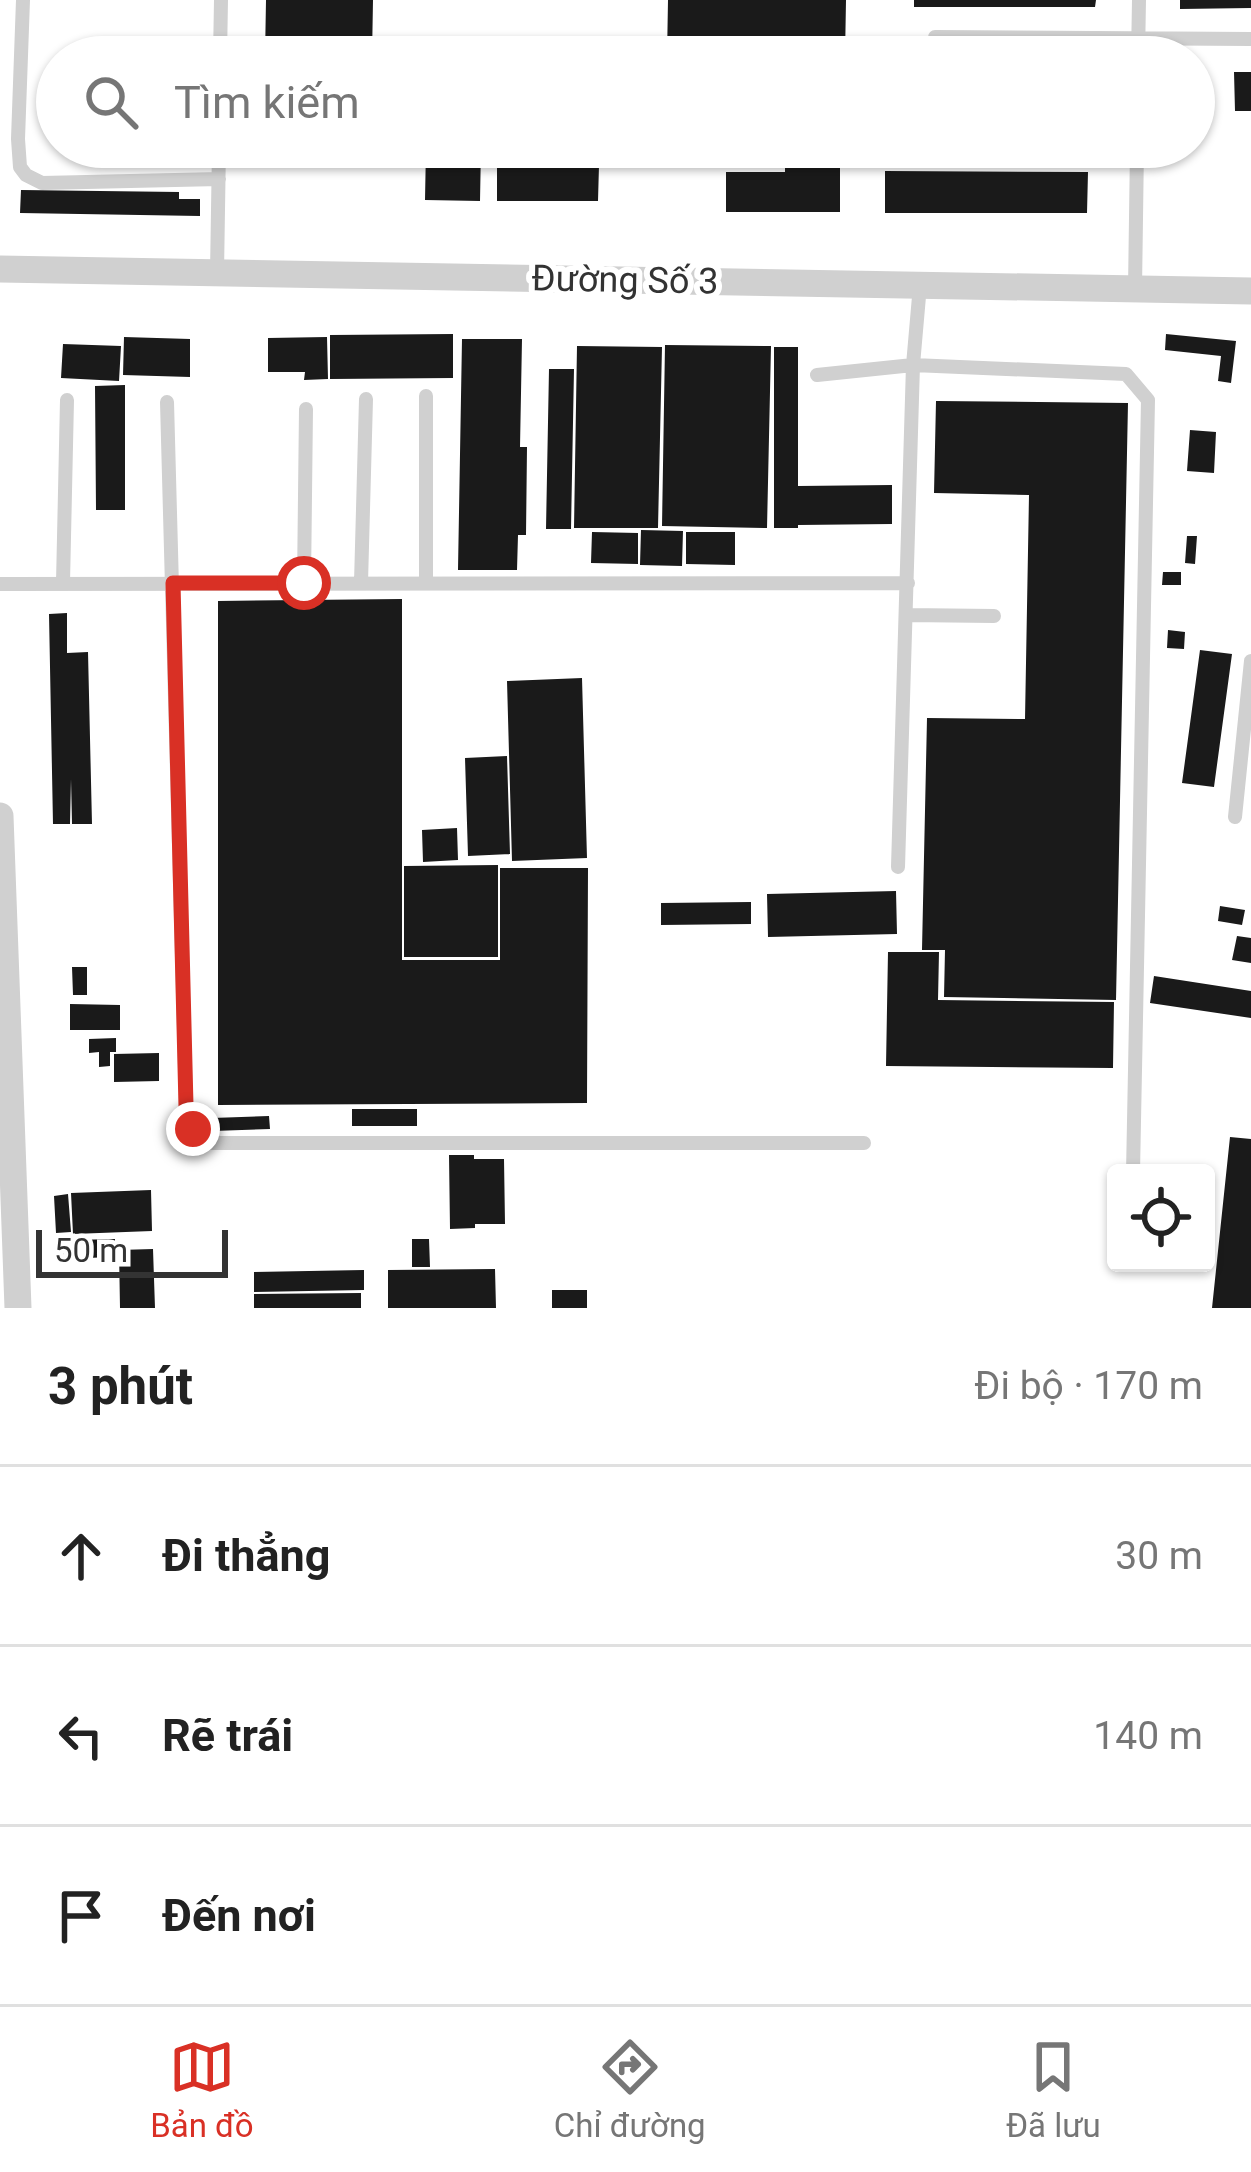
<!DOCTYPE html>
<html lang="vi">
<head>
<meta charset="utf-8">
<style>
  body { margin:0; font-family:Roboto,sans-serif; background:#f2f2f2; color:#222 }
  .controls { position:absolute; right:36px; bottom:36px; display:grid; overflow:hidden; border-radius:12px; box-shadow:0 3px 9px #0004 }
  .controls button { width:108px; height:108px; display:grid; place-items:center; padding:0; border:0; border-bottom:3px solid #e0e0e0; background:#fff; color:#222; font:60px sans-serif }
  .scale { position:absolute; left:36px; bottom:30px; width:192px; box-sizing:border-box; padding-left:12px; border:6px solid #333; border-top:0; font-size:33px; line-height:42px; white-space:nowrap; color:#333; -webkit-text-stroke:9px #fff; paint-order:stroke }
  .stop { position:absolute; width:36px; height:36px; margin:-27px; border:9px solid #d93025; border-radius:50%; background:#fff }
  .stop.end { background:#d93025; border-color:#fff; box-shadow:0 3px 12px #0008 }
  .list { margin:0; padding:0; list-style:none }
  h2 { display:flex; justify-content:space-between; align-items:center; height:156px; margin:0; padding:0 48px; font-size:51px }
  h2 small { font-size:39px; font-weight:400; color:#767676 }
  .list li { display:grid; grid-template-columns:78px 1fr auto; gap:36px; align-items:center; box-sizing:border-box; height:180px; padding:0 48px; border-top:3px solid #e0e0e0 }
  .list b { display:block; font-size:45px; white-space:nowrap }
  .list em { font-size:39px; font-style:normal; color:#767676 }
  .icon { flex:none; width:66px; height:66px; fill:none; stroke:currentColor; stroke-width:2; stroke-linecap:round; stroke-linejoin:round }
  .map { position:relative; flex:none; width:1251px; height:1308px; overflow:hidden }
  .search { position:absolute; background:#fff; box-shadow:0 3px 9px #0004; left:36px; right:36px; top:36px; height:132px; display:flex; align-items:center; gap:30px; box-sizing:border-box; padding:0 42px; border-radius:66px; color:#767676; font-size:45px }
  .sheet { height:696px; background:#fff }
  nav { display:flex; justify-content:space-around; align-items:center; box-sizing:border-box; height:168px; border-top:3px solid #e0e0e0; background:#fff; font-size:33px; color:#767676 }
  nav a { display:grid; justify-items:center; gap:6px }
  nav .on { color:#d93025 }
  .map>svg:first-child { display:block }
  .building { fill:#1a1a1a }
  .lines { fill:none; stroke-linecap:round; stroke-linejoin:round }
  .lane { stroke:#d0d0d0; stroke-width:14 }
  .street { stroke:#d0d0d0; stroke-width:27 }
  .route { stroke:#d93025; stroke-width:15 }
  .labels { text-anchor:middle; dominant-baseline:central; stroke-width:12; stroke-linejoin:round; paint-order:stroke }
  .street-label { font-size:36px; fill:#333; stroke:#fff }
</style>
</head>
<body>
<div class="map">
<svg width="1251" height="1308" viewBox="0 0 1251 1308">
  <rect width="100%" height="100%" fill="#fff"/>
  <path class="building" d="M266,0H373L372,57H265Z
    M668,0H846L845,57H667Z
    M914,0H1096L1095,7H914Z
    M1180,0H1251V8L1180,9Z
    M1234,72H1251V111H1235Z
    M147,147H188V154H147Z
    M264,147H371V167L264,166Z
    M426,147H481L480,201L425,200Z
    M785,147H840V212H726V172H785Z
    M913,147H1096V160H913Z
    M497,165H599L598,201H497Z
    M885,171L1088,172L1087,213H885Z
    M21,190L179,192V199H200V216L20,213Z
    M453,334V378L330,379V335Z
    M1166,334L1236,341L1231,383L1218,381L1221,356L1165,350Z
    M124,337L190,339V377L123,375Z
    M327,337L328,379L304,380L305,372H268V338Z
    M462,339H522L520,447H527L526,535H518L517,570H458Z
    M63,344L121,346L119,381L61,378Z
    M665,345L771,346L767,528L662,526Z
    M577,346L662,347L658,528H574Z
    M774,347H798V486L892,485V524L798,525V528H774Z
    M549,369H574L571,529H546Z
    M125,385V510H96L95,386Z
    M936,401L1128,403L1116,1000L944,997L945,950H922L927,718L1025,719L1029,495L934,493Z
    M1190,430L1216,432L1214,473L1187,471Z
    M641,530L683,531L682,566L640,565Z
    M592,532L638,533V564L591,563Z
    M686,532H735V565L686,564Z
    M1187,536H1197L1195,564L1185,563Z
    M1163,572H1181V585H1162Z
    M402,599V960H500V868H588L587,1103L218,1105V601Z
    M67,613V653L88,652L92,824H72L71,779L70,824H53L49,614Z
    M1168,630L1185,632L1184,649L1167,648Z
    M1200,650L1232,654L1214,787L1182,783Z
    M582,678L587,858L512,861L507,681Z
    M507,756L510,854L468,856L465,758Z
    M457,828L458,860L423,862L422,830Z
    M498,865V957H404V866Z
    M896,891L897,934L768,937L767,894Z
    M751,902V924L661,925V903Z
    M1220,906L1245,910L1242,925L1218,921Z
    M1237,936L1251,938V963L1232,960Z
    M888,952H939L938,1000L1114,1002L1113,1068L886,1066Z
    M72,967H87V995H73Z
    M1154,976L1251,991V1018L1150,1003Z
    M70,1004L120,1005V1030H70Z
    M116,1038V1052H110V1066L99,1067V1052L89,1053V1039Z
    M159,1053V1081L114,1082V1054Z
    M352,1109H417V1126H352Z
    M269,1116L270,1129L213,1131L212,1118Z
    M1230,1137L1251,1139V1308H1212Z
    M449,1155H474V1159H504L505,1224H475V1228L450,1229Z
    M151,1190L152,1231L73,1234L71,1193Z
    M68,1194L71,1232L56,1233L54,1196Z
    M115,1239V1257L56,1259V1241L71,1240L72,1245L73,1240Z
    M412,1239H429L430,1267H412Z
    M153,1249L155,1308H120L119,1250Z
    M495,1269L496,1308H388V1270Z
    M364,1270V1290L254,1292V1272Z
    M552,1290H587V1308H552Z
    M361,1293V1308H254V1294Z"/>
  <g class="lines">
    <path class="lane" d="M23,0L18,139L20,167L26,175L42,183L219,179
      M935,37L1251,39
      M220,57L221,0
      M1138,57L1139,0
      M217,273L219,147
      M1135,289L1137,147
      M817,375L913,365L1126,374L1148,400L1133,1173
      M167,402L186,1105L193,1129L213,1143H864
      M63,583L67,400
      M304,583L306,409
      M361,583L366,399
      M426,583V396
      M0,584L908,583
      M907,615L994,616
      M1235,817L1251,661
      M898,867L913,365L920,285"/>
    <path class="street" d="M0,269L1251,291
      M0,816L18,1308"/>
  </g>
  <g class="lines">
    <path class="route" d="M193,1129L186,1106L173,583H304"/>
  </g>
  <g class="labels">
    <g class="street-label">
      <text transform="translate(625 280) rotate(1)">Đường Số 3</text>
    </g>
  </g>
</svg>
<div class="controls">
<button><svg class="icon" aria-label="locate" viewBox="0 0 24 24"><circle cx="12" cy="12" r="6"/><path d="M12 2v4M12 18v4M2 12h4M18 12h4"/></svg></button>
</div>
<div class="scale">50 m</div>
<div class="stop" style="left:304px;top:583px"></div>
<div class="stop end" style="left:193px;top:1129px"></div>
<div class="search"><svg class="icon" aria-label="search" viewBox="0 0 24 24"><circle cx="10" cy="10" r="6"/><path d="M15 15l6 6"/></svg>Tìm kiếm</div>
</div>
<section class="sheet">
<h2>3 phút<small>Đi bộ · 170 m</small></h2>
<ul class="list">
<li><svg class="icon" aria-label="ahead" viewBox="0 0 24 24"><path d="M12 20V5M6 11l6-6 6 6"/></svg><div><b>Đi thẳng</b></div><em>30 m</em></li>
<li><svg class="icon" aria-label="left" viewBox="0 0 24 24"><path d="M17 20v-9H6M10 6l-5 5 5 5"/></svg><div><b>Rẽ trái</b></div><em>140 m</em></li>
<li><svg class="icon" aria-label="arrive" viewBox="0 0 24 24"><path d="M6 21V4h12l-3 4 3 4H6"/></svg><div><b>Đến nơi</b></div></li>
</ul>
</section>
<nav>
<a class="on"><svg class="icon" aria-label="map" viewBox="0 0 24 24"><path d="M3 6l6-2 6 2 6-2v14l-6 2-6-2-6 2zM9 4v14M15 6v14"/></svg>Bản đồ</a>
<a><svg class="icon" aria-label="directions" viewBox="0 0 24 24"><path d="M12 3l9 9-9 9-9-9zM9 14v-3h6M13 9l2 2-2 2"/></svg>Chỉ đường</a>
<a><svg class="icon" aria-label="saved" viewBox="0 0 24 24"><path d="M7 4h10v16l-5-4-5 4z"/></svg>Đã lưu</a>
</nav>
</body>
</html>
